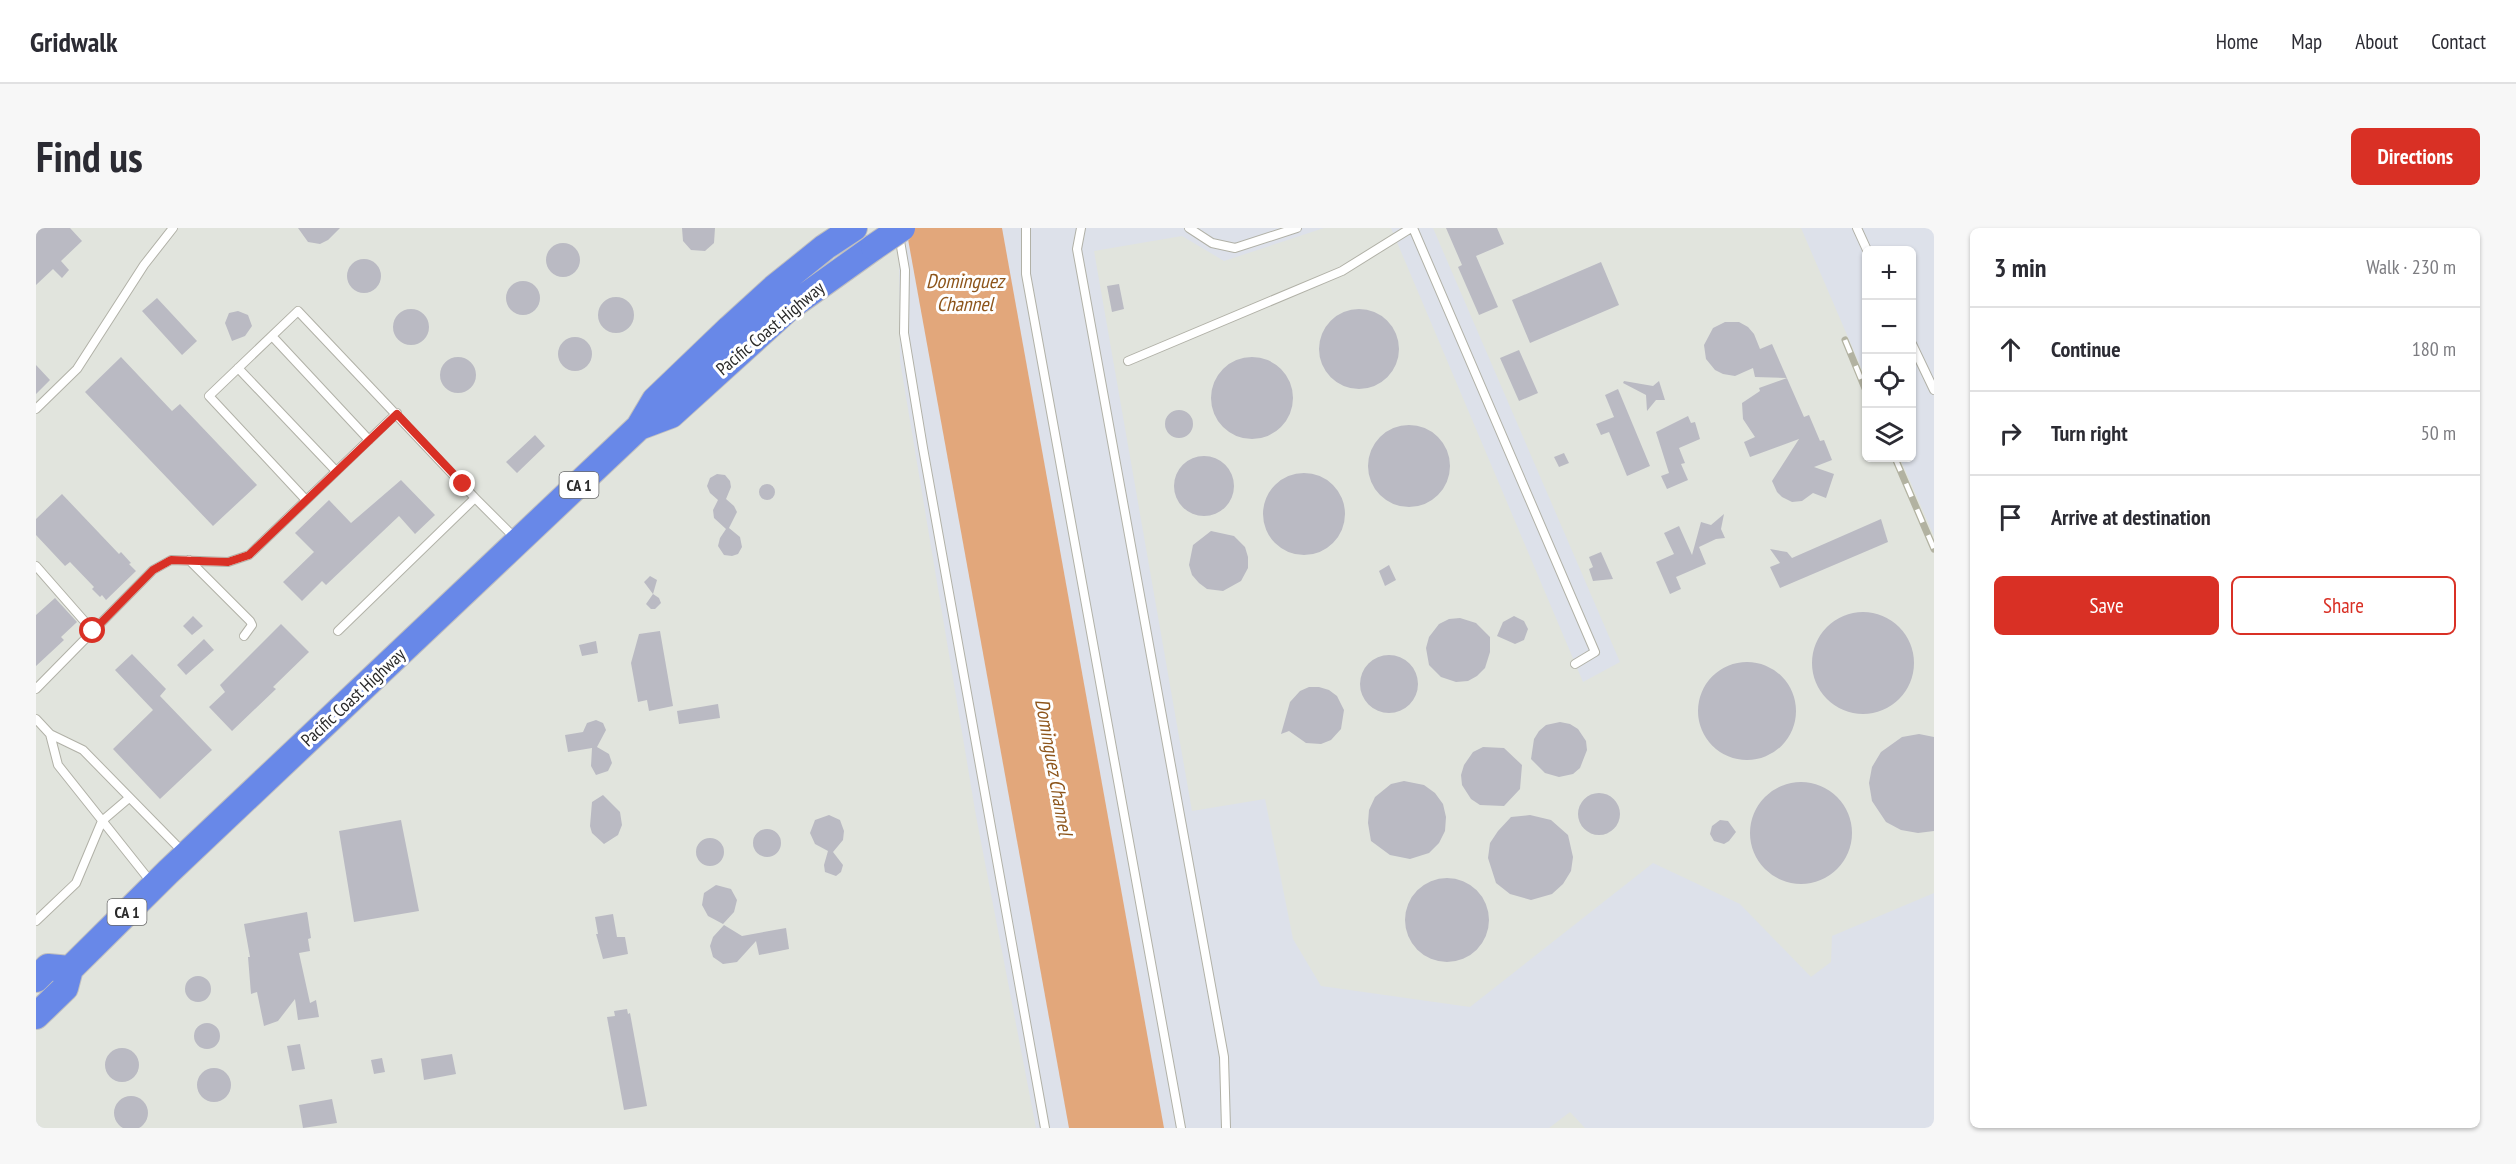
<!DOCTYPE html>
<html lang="en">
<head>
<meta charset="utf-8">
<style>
  body { margin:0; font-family:"PT Sans Narrow",sans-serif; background:#f7f7f7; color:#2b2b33 }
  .controls { position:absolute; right:18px; top:18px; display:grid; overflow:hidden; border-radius:9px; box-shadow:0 2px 4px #0004 }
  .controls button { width:54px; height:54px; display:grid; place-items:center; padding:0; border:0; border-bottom:2px solid #e1e1e2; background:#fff; color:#2b2b33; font:30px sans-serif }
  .stop { position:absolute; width:18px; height:18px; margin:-14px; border:4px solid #d93025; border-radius:50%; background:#fff }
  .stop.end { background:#d93025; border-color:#fff; box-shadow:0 2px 6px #0008 }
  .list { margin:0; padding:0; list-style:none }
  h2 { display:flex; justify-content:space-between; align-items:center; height:78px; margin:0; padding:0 24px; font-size:26px }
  h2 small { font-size:20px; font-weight:400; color:#7c7c81 }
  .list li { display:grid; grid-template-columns:39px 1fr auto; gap:18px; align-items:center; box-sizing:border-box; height:84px; padding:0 24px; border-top:2px solid #e1e1e2 }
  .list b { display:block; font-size:22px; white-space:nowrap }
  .list em { font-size:20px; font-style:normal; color:#7c7c81 }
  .actions { display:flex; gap:12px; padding:18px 24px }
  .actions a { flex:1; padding:14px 0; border:2px solid #d93025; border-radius:9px; text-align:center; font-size:21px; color:#d93025 }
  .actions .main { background:#d93025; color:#fff }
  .icon { flex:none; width:33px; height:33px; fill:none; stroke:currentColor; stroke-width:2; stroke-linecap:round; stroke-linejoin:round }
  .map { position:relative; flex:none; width:1898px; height:900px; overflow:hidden; border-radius:9px }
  header { display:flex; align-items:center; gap:36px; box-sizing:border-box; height:84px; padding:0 30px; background:#fff; border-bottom:2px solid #e1e1e2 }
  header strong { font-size:28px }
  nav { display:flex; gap:33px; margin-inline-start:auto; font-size:21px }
  .intro { display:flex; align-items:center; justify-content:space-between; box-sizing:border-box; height:144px; padding:0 36px }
  h1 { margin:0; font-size:42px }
  .button { padding:15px 27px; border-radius:9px; background:#d93025; color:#fff; font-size:21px; font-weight:700 }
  main { display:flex; gap:36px; padding:0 36px }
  aside { flex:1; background:#fff; border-radius:9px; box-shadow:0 2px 4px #0004 }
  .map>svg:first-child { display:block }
  .industrial { fill:#e1e4dd }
  .water { fill:#e2a77b }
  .building { fill:#babac3 }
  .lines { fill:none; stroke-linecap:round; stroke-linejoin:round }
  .service-casing { stroke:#b1b1a7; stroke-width:10 }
  .trunk-casing { stroke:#bfbfbf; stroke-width:28 }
  .service { stroke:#fff; stroke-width:8 }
  .trunk { stroke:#6888e8; stroke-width:26 }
  .rail-casing { stroke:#b2b2a1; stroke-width:7 }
  .rail { stroke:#fff; stroke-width:4.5; stroke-dasharray:14; stroke-linecap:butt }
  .trunk-bridge-casing { stroke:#bfbfbf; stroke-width:28; stroke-linecap:butt }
  .trunk-bridge { stroke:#6888e8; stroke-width:26 }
  .route { stroke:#d93025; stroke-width:8 }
  .labels { text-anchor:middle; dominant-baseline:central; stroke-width:6; stroke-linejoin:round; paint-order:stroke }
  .shield { fill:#fff; stroke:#6a6a6a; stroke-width:1.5 }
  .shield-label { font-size:16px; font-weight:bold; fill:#2a2a2a }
  .street-label { font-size:18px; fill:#2a2a2a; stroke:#fff }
  .water-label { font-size:20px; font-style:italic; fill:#8d551b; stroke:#fff }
</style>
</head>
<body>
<header>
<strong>Gridwalk</strong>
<nav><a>Home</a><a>Map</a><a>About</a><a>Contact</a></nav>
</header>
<div class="intro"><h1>Find us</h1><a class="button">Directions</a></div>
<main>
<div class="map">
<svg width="1898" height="900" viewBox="0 0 1898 900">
  <rect width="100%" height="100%" fill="#dde1ea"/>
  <path class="industrial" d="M0,0H857L863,27L864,133L940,588L1000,900H0Z
    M1288,0H1355L1547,454L1584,434L1397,0H1765L1830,151V230H1864L1898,308V665L1796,708L1795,734L1775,749L1704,676L1617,635L1434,779L1285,758L1257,711L1229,571L1156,583L1058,23L1146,8L1188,33Z
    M1534,884L1549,900H1513Z"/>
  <path class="water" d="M870,0H966L1128,900H1033Z"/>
  <path class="building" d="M0,0H34L46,13L25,33L33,42L26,50L17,41L0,57Z
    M262,0H304L292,12L284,16L272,14Z
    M646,0H679L678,15L669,23L655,22L647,13Z
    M1410,0H1461L1468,16L1440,28L1462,79L1443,87L1422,39L1426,37Z
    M510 32a17 17 0 1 1 34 0a17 17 0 1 1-34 0Z
    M311 48a17 17 0 1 1 34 0a17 17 0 1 1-34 0Z
    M1565,34L1583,77L1494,115L1476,72Z
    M470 70a17 17 0 1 1 34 0a17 17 0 1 1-34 0Z
    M1083,56L1088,81L1076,84L1071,58Z
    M562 87a18 18 0 1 1 36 0a18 18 0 1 1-36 0Z
    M121,70L161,113L146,127L106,83Z
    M357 99a18 18 0 1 1 36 0a18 18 0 1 1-36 0Z
    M1283 121a40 40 0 1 1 80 0a40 40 0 1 1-80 0Z
    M202,83L212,87L216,98L209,108L196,113L189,95L193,85Z
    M1689,94H1703L1712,99L1718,106L1724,121L1736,116L1768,189L1773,187L1784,213L1788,212L1796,232L1778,239L1798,246L1790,270L1777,265L1766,273L1756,274L1746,269L1741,264L1736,253L1763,211L1714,229L1708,214L1719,209L1707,191L1706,175L1724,163L1723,160L1751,150L1719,149L1717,140L1699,148L1687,146L1679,142L1670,131L1668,117L1677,100Z
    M522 126a17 17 0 1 1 34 0a17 17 0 1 1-34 0Z
    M1483,122L1502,165L1483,173L1464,130Z
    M1175 170a41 41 0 1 1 82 0a41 41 0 1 1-82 0Z
    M85,129L136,183L144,176L221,257L177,298L49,164Z
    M404 147a18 18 0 1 1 36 0a18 18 0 1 1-36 0Z
    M0,137L14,152L0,166Z
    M1588,153L1617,158L1623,153L1629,172H1620L1611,183L1610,167L1587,155Z
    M1582,161L1614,238L1591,248L1573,204L1565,207L1560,196L1578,189L1569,167Z
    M1129 196a14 14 0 1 1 28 0a14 14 0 1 1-28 0Z
    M1652,188L1655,195L1659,194L1664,211L1643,220L1649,235L1645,236L1652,252L1631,261L1625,248L1633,245L1620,204Z
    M1332 238a41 41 0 1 1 82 0a41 41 0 1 1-82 0Z
    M499,207L509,218L481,245L470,234Z
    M1528,225L1533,235L1523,239L1518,229Z
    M1138 258a30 30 0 1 1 60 0a30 30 0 1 1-60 0Z
    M1227 286a41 41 0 1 1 82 0a41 41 0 1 1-82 0Z
    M681,246L689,247L694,253L695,259L690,271L698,278L701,284L693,300L704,309L706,319L702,326L696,328L688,327L682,318L684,310L690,301L678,290L677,282L682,272L674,265L671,258L674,250Z
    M365,252L399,287L379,306L363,288L290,357L286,353L266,373L247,354L278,324L259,305L293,272L315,295Z
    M723 264a8 8 0 1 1 16 0a8 8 0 1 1-16 0Z
    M26,266L83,326L85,324L95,335L93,336L100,343L70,372L66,367L64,369L56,361L58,359L34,334L29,338L0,307V291Z
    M1688,286L1685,301L1689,310L1680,311L1663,319L1670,336L1640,349L1645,361L1634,366L1620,334L1638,326L1628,305L1643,298L1656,327L1665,294L1675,297Z
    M1845,291L1852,314L1744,360L1734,339L1744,335L1734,321L1751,324L1756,330Z
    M1175,303L1198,308L1209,319L1212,329V340L1205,353L1187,363L1171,361L1163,355L1156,347L1153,337L1157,317Z
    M1565,324L1577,351L1557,353L1553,341L1557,339L1553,329Z
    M1353,337L1360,352L1349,358L1343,343Z
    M614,348L621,352L617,366L623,370L625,375L619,381H615L610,376L617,366L608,354Z
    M19,370L41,394L25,409L28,412L0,438V387Z
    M1776 435a51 51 0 1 1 102 0a51 51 0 1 1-102 0Z
    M157,388L167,398L156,407L147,398Z
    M1478,388L1488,393L1492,401L1488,412L1479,416L1461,408L1467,394Z
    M1424,390L1440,395L1454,409V424L1449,440L1441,448L1432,453L1420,454L1405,449L1393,437L1390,420L1393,409L1403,396L1413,391Z
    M245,396L273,424L237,459L240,461L196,503L173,479L189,464L184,457Z
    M624,403L637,478L613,483L611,472L602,474L595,435L603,406Z
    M168,411L178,422L150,447L141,437Z
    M560,413L562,425L546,428L543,417Z
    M96,426L130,461L124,468L176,522L124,571L77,521L117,482L79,442Z
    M1324 456a29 29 0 1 1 58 0a29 29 0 1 1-58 0Z
    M1662 483a49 49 0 1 1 98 0a49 49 0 1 1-98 0Z
    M1273,459H1283L1293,462L1301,468L1308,482L1305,501L1295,512L1285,516L1270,515L1253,503L1245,506L1254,474L1264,463Z
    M682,476L684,490L643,496L641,483Z
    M560,492L567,495L570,502L561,519L573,526L576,535L572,543L560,547L555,538L556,520L532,524L529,507L547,504L551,495Z
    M1524,494L1534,496L1542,501L1550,513L1551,522L1544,540L1537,546L1523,549L1509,545L1495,531L1498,511L1503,503L1510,497Z
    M1883,506L1898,509V603L1882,605L1865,602L1850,594L1836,573L1833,555L1836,539L1845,524L1866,509Z
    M1447,519L1468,520L1486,537L1484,561L1468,578L1444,577L1435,571L1426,557L1425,547L1428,537L1437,524Z
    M1368,553L1388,557L1399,565L1407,576L1410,589L1409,603L1403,615L1393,625L1374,631L1354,627L1335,613L1332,595L1333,582L1339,569L1355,556Z
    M1714 605a51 51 0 1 1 102 0a51 51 0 1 1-102 0Z
    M1542 586a21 21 0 1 1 42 0a21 21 0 1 1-42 0Z
    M567,567L584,584L586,597L582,607L568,616L556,605L554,598L556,574Z
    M793,587L804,592L808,603L807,612L797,624L807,637L805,644L800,648L789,644L788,637L792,623L779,616L774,605L779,592Z
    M1494,587L1515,592L1532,607L1537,629L1535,643L1527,656L1516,666L1495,672L1474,666L1460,655L1452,630L1454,615L1462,603L1475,589Z
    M365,592L383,683L318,694L303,603Z
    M1684,592L1692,593L1700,604L1693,613L1688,616L1678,613L1674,606L1676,598Z
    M717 615a14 14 0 1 1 28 0a14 14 0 1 1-28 0Z
    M660 624a14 14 0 1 1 28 0a14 14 0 1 1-28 0Z
    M1369 692a42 42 0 1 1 84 0a42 42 0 1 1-84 0Z
    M680,657L695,661L701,672L698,684L687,696L672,688L666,677L668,665Z
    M271,684L275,710L272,711L274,723L263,725L274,775L280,772L283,789L262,792L259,771L242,793L228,798L221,764L215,766L212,729H214L208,696Z
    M577,686L581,709H589L592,726L567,731L560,706H562L559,689Z
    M688,697L706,708L750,700L753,721L723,727L720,713L701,734L687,736L677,729L674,718L677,709Z
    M149 761a13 13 0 1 1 26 0a13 13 0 1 1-26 0Z
    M591,781L592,786L594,785L611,878L588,882L571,789L579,788L578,783Z
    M158 808a13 13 0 1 1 26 0a13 13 0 1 1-26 0Z
    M264,816L269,841L256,843L251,818Z
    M69 837a17 17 0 1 1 34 0a17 17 0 1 1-34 0Z
    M416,826L420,846L388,852L385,831Z
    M346,830L349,844L338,846L335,832Z
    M161 857a17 17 0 1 1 34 0a17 17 0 1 1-34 0Z
    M78 885a17 17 0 1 1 34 0a17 17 0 1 1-34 0Z
    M296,871L301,895L267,900L263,877Z"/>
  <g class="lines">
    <g class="service-casing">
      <path id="service" d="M990,0V46L1145,900
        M1045,0L1041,21L1188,829L1190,900
        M1153,0L1176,15L1199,20L1261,0
        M1377,0L1559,424L1539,436
        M1821,0L1831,22
        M863,7L869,42L868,105L887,220L1009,900
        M236,108L333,212
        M1876,116L1898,162
        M1092,133L1306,43L1375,0
        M202,140L300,243
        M0,181L41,141L108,37L137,0
        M270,272L173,168L262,83L439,270
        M153,332L214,393L216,397L208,408
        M0,338L57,403
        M302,403L439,270L479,310
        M0,461L117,342L135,332L192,334L213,327L361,185
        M0,491L14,506L47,522L147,624
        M14,506L22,537L115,654
        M0,693L40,655L66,593L93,570"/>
    </g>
    <g class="trunk-casing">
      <path id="trunk" d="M603,199L635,187L754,79L838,19
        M0,751L12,739L34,741
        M0,788L29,760L34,741L132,644L603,199L619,172L694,100L738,60L789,19L818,0"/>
    </g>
    <use href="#service" class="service"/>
    <use href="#trunk" class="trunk"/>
    <g class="rail-casing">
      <path id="rail" d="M1809,112L1830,163
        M1859,230L1898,321"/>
    </g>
    <use href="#rail" class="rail"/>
    <g class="trunk-bridge-casing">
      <path id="trunk-bridge" d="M838,19L866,0"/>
    </g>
    <use href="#trunk-bridge" class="trunk-bridge"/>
  </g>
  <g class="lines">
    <path class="route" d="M57,403L117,342L135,332L192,334L213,327L361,186L427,256"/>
  </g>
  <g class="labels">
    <g class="shield">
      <rect x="523.5" y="244" width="39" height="26" rx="4.5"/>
      <rect x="71.5" y="671" width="39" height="26" rx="4.5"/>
    </g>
    <g class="shield-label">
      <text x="543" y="257">CA 1</text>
      <text x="91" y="684">CA 1</text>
    </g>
    <g class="street-label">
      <text transform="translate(734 100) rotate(-40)">Pacific Coast Highway</text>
      <text transform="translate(317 469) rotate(-43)">Pacific Coast Highway</text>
    </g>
    <g class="water-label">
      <text x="929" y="53">Dominguez<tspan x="929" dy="23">Channel</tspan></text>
      <text transform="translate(1018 539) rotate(80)">Dominguez Channel</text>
    </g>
  </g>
</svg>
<div class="controls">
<button>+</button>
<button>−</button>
<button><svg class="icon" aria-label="locate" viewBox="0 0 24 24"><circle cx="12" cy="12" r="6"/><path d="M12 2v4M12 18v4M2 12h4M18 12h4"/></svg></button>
<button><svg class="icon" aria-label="layers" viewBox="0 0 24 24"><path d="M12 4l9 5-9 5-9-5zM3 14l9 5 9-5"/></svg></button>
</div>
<div class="stop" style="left:57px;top:403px"></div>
<div class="stop end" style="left:427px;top:256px"></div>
</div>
<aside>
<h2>3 min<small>Walk · 230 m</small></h2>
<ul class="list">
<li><svg class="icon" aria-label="ahead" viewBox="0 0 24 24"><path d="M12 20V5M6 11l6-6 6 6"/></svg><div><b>Continue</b></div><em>180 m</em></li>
<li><svg class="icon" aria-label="right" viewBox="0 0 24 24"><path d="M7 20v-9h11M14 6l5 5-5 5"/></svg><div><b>Turn right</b></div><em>50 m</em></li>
<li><svg class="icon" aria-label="arrive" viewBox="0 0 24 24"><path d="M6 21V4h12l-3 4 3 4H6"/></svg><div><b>Arrive at destination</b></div></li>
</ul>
<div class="actions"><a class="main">Save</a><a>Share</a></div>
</aside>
</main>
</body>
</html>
